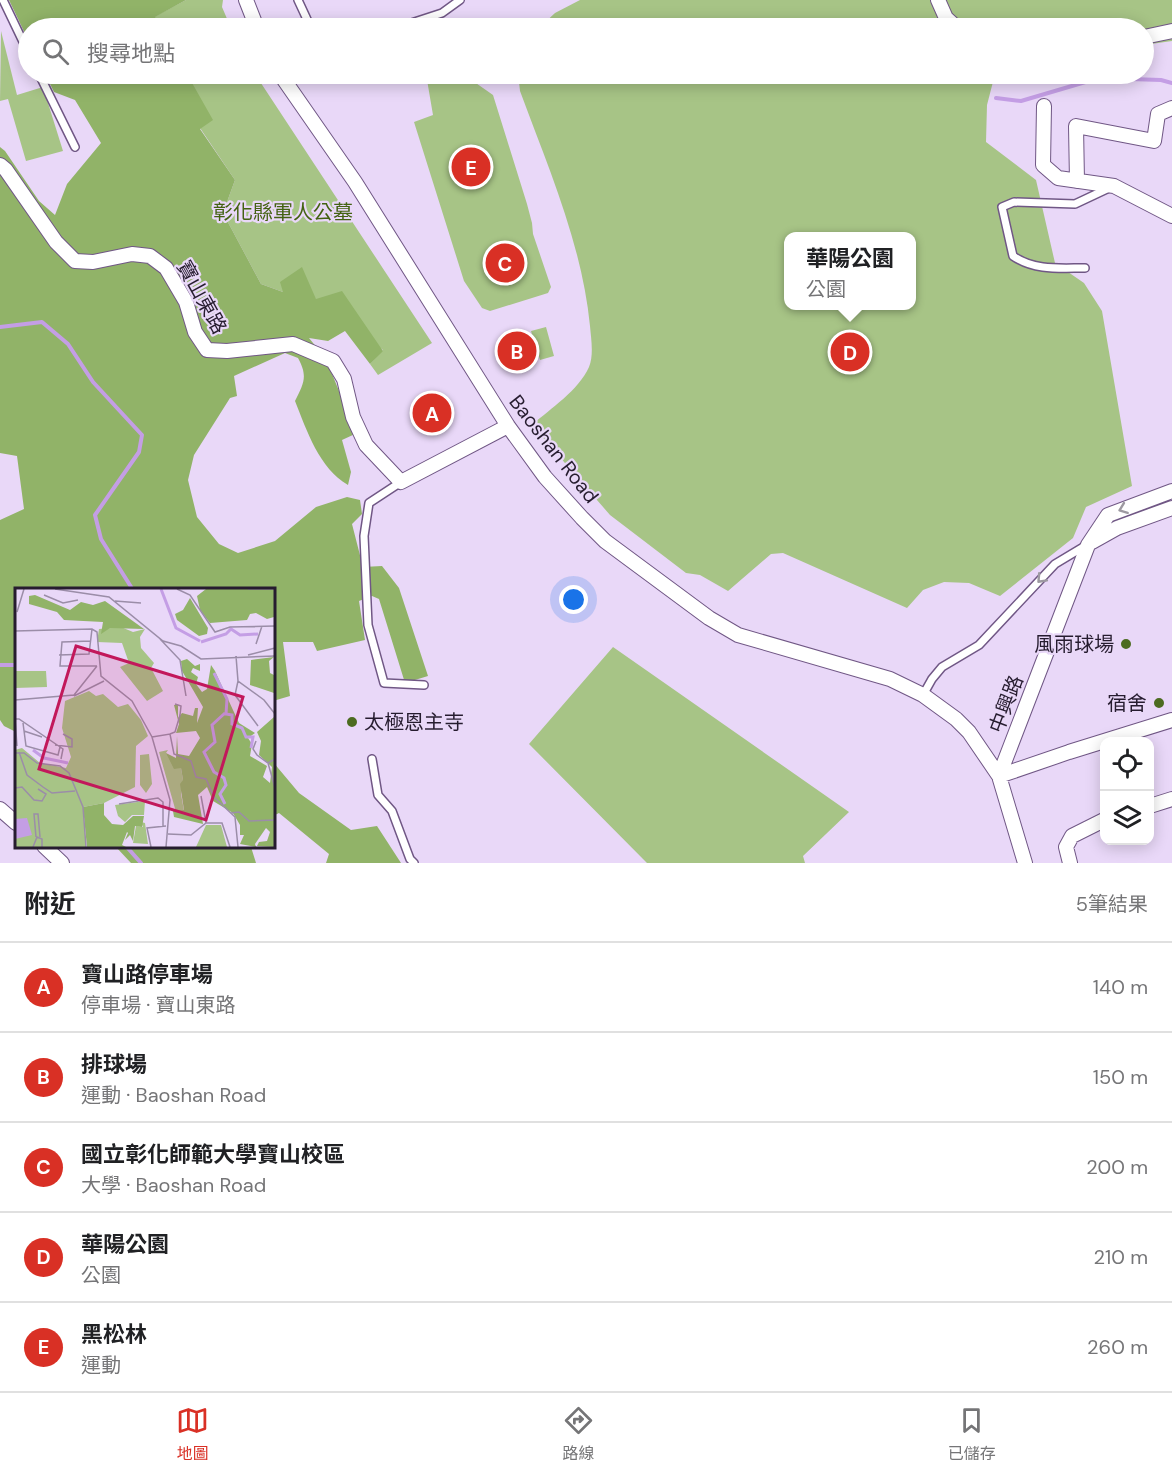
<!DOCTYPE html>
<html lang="zh-TW">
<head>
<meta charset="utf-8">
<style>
  body { margin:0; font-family:"DM Sans","Noto Sans TC",sans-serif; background:#f2f2f2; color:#202124 }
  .controls { position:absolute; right:18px; bottom:18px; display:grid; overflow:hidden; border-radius:12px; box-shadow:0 3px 15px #0003 }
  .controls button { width:54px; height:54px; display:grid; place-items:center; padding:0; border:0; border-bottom:2px solid #e0e0e0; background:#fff; color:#202124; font:30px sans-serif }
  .you { position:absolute; left:574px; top:600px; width:21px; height:21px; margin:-15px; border:4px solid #fff; border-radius:50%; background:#1a73e8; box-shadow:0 0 0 9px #1a73e833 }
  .badge { display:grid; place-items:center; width:39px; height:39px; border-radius:50%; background:#d93025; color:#fff; font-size:20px; font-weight:700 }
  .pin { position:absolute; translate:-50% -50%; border:3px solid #fff; box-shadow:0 2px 6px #0006 }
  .popup { position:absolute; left:784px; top:232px; width:132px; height:78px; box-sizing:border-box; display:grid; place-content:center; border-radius:12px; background:#fff; filter:drop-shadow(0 2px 4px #0005); font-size:20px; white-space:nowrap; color:#757577 }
  .popup b { font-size:22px; color:#202124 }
  .popup::after { content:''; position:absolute; left:50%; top:100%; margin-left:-12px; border:12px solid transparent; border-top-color:#fff }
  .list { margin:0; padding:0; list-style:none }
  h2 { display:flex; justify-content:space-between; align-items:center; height:78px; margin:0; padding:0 24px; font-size:26px }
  h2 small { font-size:20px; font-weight:400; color:#757577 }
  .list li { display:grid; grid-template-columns:39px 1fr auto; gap:18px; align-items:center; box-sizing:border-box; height:90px; padding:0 24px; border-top:2px solid #e0e0e0 }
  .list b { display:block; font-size:22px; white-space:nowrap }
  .list p { margin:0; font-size:20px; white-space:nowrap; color:#757577 }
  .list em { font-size:20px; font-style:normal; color:#757577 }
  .icon { flex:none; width:33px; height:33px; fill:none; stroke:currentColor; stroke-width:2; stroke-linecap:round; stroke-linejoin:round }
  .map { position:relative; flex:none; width:1172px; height:863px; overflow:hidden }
  .search { position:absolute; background:#fff; box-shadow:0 3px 15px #0003; left:18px; right:18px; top:18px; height:66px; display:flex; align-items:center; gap:15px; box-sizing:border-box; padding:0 21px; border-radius:33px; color:#757577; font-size:22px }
  .sheet { height:528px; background:#fff }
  nav { display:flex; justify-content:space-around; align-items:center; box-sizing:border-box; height:84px; border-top:2px solid #e0e0e0; background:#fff; font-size:16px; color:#757577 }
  nav a { display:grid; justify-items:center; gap:3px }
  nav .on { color:#d93025 }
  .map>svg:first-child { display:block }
  .green { fill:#a7c486; fill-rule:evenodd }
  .forest { fill:#91b368 }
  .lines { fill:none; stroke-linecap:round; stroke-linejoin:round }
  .stream { stroke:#c49ee5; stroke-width:4 }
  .service-casing { stroke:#705785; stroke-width:10 }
  .minor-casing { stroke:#705785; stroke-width:16 }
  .service { stroke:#fff; stroke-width:7 }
  .minor { stroke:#fff; stroke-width:14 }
  .oneway { stroke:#9d99a1 }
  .poi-dot { fill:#4c6b20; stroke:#e9d8f8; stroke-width:2 }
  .labels { text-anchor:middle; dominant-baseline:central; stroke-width:4.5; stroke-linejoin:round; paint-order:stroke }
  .park-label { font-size:20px; fill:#436211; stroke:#e9d8f8 }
  .street-label { font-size:20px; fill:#261c2f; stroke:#e9d8f8 }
  .poi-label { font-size:20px; fill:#261c2f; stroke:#e9d8f8; text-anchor:end }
  .inset-river { fill:none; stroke:#c49ee5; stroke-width:3 }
  .inset-road { fill:none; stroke:#9b8da8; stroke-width:1.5 }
  .view { fill:#c2185b; fill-opacity:0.15; stroke:#c2185b; stroke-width:3 }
  .inset-edge { fill:none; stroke:#261c2f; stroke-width:3 }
</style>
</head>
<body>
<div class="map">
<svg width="1172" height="863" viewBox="0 0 1172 863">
  <rect width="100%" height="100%" fill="#e9d8f8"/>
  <path class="green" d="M186,0H223L222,7L231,28H161L154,17Z
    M580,0H1172V41L1144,45V28H539L555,13Z
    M1,31L17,95L43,87L63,151L26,161L8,99L0,101Z
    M187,74H255L432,343L378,375L370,364L383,350L316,299L283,292L261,284L223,213L235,180L200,128Z
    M426,74H463L493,95L527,204L532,223L533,234L551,287L548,293L490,311L482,308L464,281L414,122L433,115Z
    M518,74H995L987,105L986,142L1036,180L1055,263L1084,283L1102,311L1132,486L1086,507L1073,538L1000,596L969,583L944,582L923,590L907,608L783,553L771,554L728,591L700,575L686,573L610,515L532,425C551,408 578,391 589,367C594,355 591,338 590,326C582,244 548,167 520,91ZM788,236H912V306H788Z
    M546,327L554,356L540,360L531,331Z
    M520,335L528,364L514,368L505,339Z
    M613,647L849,812L803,856L805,863H647L529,744Z"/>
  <path class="forest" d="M9,0H186L155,17L161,28H28V40Z
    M45,74H187L213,120L200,129L235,180L223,213L261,284L283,292L280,282L302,267L316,299L342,291L383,351L370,364L345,331L328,341L309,338L326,359L354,428L355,434L342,440L351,472L348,485C319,468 307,431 295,401C304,383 308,376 298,358L285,353L234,376L237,396L230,398L194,455L188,480L197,517L219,544L238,553L275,541L316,507L347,497L360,500L362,514L352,524L363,567L382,566L399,588L428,676L405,683L379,599L372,596L359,601L365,640L317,651L313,642H283L290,696L273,701V590H16V732L4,726L0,720V520L24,509L17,456L0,453V147L5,151L39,201L55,215L67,184L101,143L75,100L54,92Z
    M273,762L299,793L351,830L377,826L401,863H326L329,854L279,813L273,816Z
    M116,847H251L256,863H131Z"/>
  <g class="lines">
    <path class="stream" d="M996,98L1021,101L1099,78L1161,80L1172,83
      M0,327L42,322L68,344L93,382L142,435L139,452L95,515L101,539L133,590
      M0,665H16V667
      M126,846L141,863"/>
    <g class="service-casing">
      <path id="service" d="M3,0L28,52
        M298,0L311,28
        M396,28L442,13L460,0
        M39,74L75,147
        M1085,268C1060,268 1035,271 1013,256L1002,207L1014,202L1075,204L1109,188
        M401,482L369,503L364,536L368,625L384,683L424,685
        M923,695L932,679L942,667L979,645L1055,564L1085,546
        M372,759L378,795L392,811L410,859L414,863"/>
    </g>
    <g class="minor-casing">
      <path id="minor" d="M246,0L257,28
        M938,0L946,18L957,28
        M1144,37L1172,31
        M280,74L355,182L508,426L545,477L582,518L605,541L709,618L738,635L890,679L923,695L956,719L969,732L999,776L1025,863
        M1044,106L1043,165L1058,178L1114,186L1172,216
        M0,165L6,170L56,242L75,261L93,262L132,254L150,256L166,268L186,302L195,332L207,350L227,351L293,344L333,361L344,379L353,417L366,445L401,482L508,426
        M1077,181L1076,126L1154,141L1158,114L1172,108
        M1092,542L1117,528L1172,508
        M999,776L1088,545L1108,515L1172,491
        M999,776L1069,752L1172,720
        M1150,806L1172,799
        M0,809L16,823
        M44,846L62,863
        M1070,863L1066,847L1072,836L1104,820"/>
    </g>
    <use href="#service" class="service"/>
    <use href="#minor" class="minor"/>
  </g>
  <defs><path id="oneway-chevron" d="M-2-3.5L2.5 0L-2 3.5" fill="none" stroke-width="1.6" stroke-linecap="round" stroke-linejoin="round" transform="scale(1.5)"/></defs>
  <g class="oneway">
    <use href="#oneway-chevron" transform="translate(1123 509) rotate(159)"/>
    <use href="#oneway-chevron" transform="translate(1041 579) rotate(133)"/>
  </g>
  <g class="poi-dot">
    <circle cx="1126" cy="644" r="6"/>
    <circle cx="1159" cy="703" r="6"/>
    <circle cx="352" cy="722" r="6"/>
  </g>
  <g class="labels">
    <g class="park-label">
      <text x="283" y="212">彰化縣軍人公墓</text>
    </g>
    <g class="street-label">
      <text transform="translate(202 297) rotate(61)">寶山東路</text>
      <text transform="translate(554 449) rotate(52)">Baoshan Road</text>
      <text transform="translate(1006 704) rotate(-69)">中興路</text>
    </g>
    <g class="poi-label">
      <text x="1114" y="644">風雨球場</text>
      <text x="1147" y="703">宿舍</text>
      <text x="364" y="722" text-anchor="start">太極恩主寺</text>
    </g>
  </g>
  <g transform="translate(15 588)">
    <rect width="260" height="260" fill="#e9d8f8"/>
    <path d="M106,39L118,44L130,41L125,49L126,60L139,75L136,80L148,103L132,113L105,79L114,75L107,55L82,54L84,41ZM0,83H31L32,99L0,100ZM74,103L81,108L88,106L103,119L113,116L126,132L133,148L121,158L120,199L89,215L68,219L71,259H0V162L7,160L25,175L51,180L56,169L47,140L50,113ZM153,162L151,165L166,180L168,192L166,206L169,223L161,224L144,164ZM134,166L137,196L131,205L125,197V167ZM130,213L129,227H117L110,234L103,228L100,217ZM126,234L130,235L133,256L118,255L121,238L128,239ZM191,237H206L212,259H181Z" fill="#a7c486"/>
    <path d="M191,1H259V29L252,31L241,25L235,26L232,32L195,35L185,22L182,8ZM20,7L55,22L66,14L78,17L90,13L129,41L95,40L86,46L88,34L49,32L42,24L14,16V8ZM175,10L193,40L192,46L184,48L162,32L160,26L168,22ZM259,69L254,73L255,85L259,87V105L235,97L236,72ZM172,71L180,78L185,76V83L178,80L176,84L183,89L181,96L187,104L192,101L196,77L200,83L224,135L240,145L233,150L237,156L235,168L252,178L248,189L255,195L257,179L244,167L246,153L242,144L259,129V259L242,258L244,254L252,253L255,244L251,240L240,256L241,259L225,256L229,247H225V237L218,225L198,213L192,199L183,207L188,236L159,229L158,223L169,222L165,196L168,192L166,180L159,181L151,165L161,170L162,148L163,166L174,168L185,150L181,143L161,145L164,136L159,117H163V130L167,125L178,128L180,120H183L182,135L188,119L167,83L166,73ZM89,215V227L97,236L108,237L118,228H129L127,239L120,238L118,253L115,247L110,252L113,245L112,244L107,257L111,259H72L68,219Z" fill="#91b368"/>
    <path d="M12,230L17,247L0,251V231Z" fill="#c49ee5"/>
    <path class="inset-river" d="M146,1L161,40L185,53M186,54L211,46L216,41L225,47L243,46M199,85L212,111L211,126L217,127V136L227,140L231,149H238L236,160M18,162L29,170L53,175M210,216L205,206L211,197L209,190L199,184L189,164L200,154L197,137L210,125"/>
    <path class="inset-road" d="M40,1L94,9L148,53L166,58L186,71L260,68M162,1L175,7L200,44L215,39L260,38M233,1H259M29,7L48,15L63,12M100,13L126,15M2,24L9,1M0,43L77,41L82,44L86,88L117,113L137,149L155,212L151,259M145,51L165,72L171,108M76,53L47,54L45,78H82M241,56L247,38M44,67L74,66L77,41M233,67L260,60M221,68L223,93L249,112L260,126M223,93L220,107L243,138M59,108L89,93M0,112L59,107L82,78M8,135L11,158L43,167L45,159M9,143L27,149M155,146L160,144L165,127L166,118L160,116M137,149L155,146L159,166L176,173L181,189L191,191L199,209L220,229L223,259M241,153L238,161L242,167L253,175L260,171M40,157L57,159V151L48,146M2,158L0,131H4L48,161L46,171M4,164L12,187L28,199L37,205L60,203M0,165H9L22,175L45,178L54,185L68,219L71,259M253,175L260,200M0,200L7,199L19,212L27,213L31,206L23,201M186,208L191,235M104,216L143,210L148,214V238M216,225L224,224L234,233L260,232M153,246L176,247L191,235H207L215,259M21,249L19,226H23L25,249M18,259L22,249L27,251V259M136,259L132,240L151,238"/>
    <path class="view" d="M61,58L228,109L191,232L24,181Z"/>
    <rect width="260" height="260" class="inset-edge"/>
  </g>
</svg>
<div class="controls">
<button><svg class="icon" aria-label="locate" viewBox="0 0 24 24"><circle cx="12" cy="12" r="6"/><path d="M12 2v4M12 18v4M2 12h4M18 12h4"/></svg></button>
<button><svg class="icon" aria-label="layers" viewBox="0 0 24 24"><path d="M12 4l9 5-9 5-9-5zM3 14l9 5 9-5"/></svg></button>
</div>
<div class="you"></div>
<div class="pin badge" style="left:432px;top:413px">A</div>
<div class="pin badge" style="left:517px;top:351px">B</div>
<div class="pin badge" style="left:505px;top:263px">C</div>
<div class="pin badge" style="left:850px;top:352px">D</div>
<div class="popup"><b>華陽公園</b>公園</div>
<div class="pin badge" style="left:471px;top:167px">E</div>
<div class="search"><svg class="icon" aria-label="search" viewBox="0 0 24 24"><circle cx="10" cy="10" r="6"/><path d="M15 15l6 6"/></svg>搜尋地點</div>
</div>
<section class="sheet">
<h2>附近<small>5筆結果</small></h2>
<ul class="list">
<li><span class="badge">A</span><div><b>寶山路停車場</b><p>停車場 · 寶山東路</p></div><em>140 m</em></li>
<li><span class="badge">B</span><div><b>排球場</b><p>運動 · Baoshan Road</p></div><em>150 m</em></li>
<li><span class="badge">C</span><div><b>國立彰化師範大學寶山校區</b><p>大學 · Baoshan Road</p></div><em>200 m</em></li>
<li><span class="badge">D</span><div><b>華陽公園</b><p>公園</p></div><em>210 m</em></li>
<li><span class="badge">E</span><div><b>黑松林</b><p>運動</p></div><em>260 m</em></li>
</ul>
</section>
<nav>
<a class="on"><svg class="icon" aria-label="map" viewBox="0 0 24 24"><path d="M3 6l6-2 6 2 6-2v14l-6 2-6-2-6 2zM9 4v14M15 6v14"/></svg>地圖</a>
<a><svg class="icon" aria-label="directions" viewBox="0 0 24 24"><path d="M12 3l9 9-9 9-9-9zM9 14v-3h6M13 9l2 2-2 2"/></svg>路線</a>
<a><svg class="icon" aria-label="saved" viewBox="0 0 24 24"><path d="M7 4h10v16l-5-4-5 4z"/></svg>已儲存</a>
</nav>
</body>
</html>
